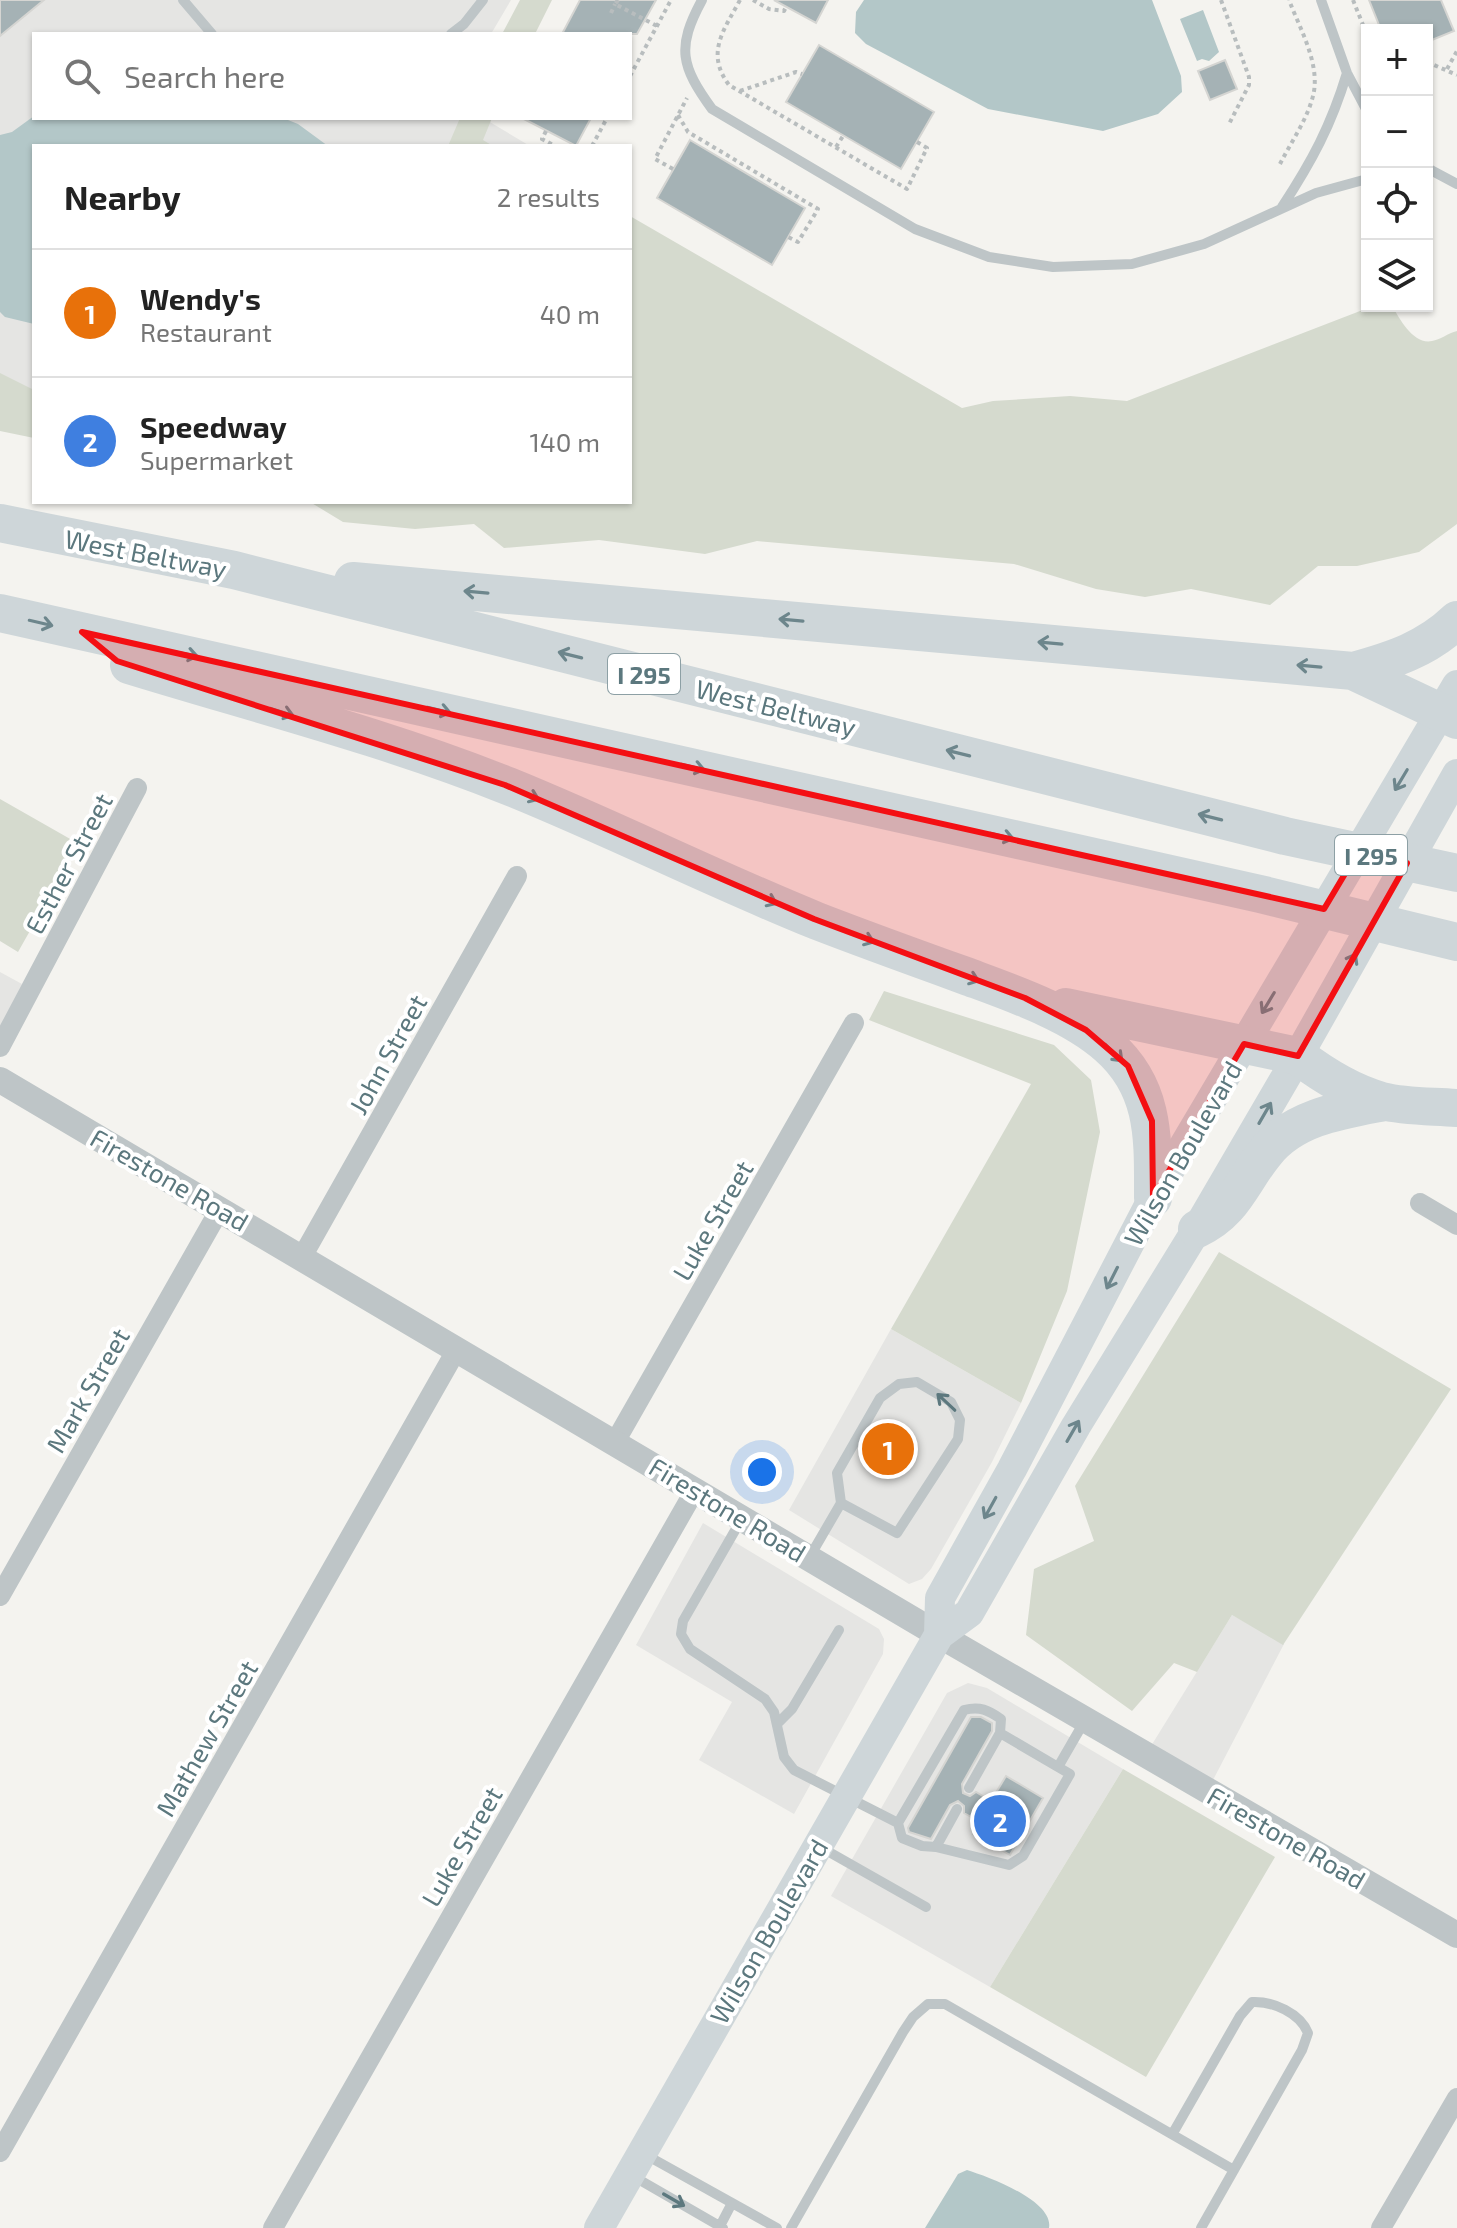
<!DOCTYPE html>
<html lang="en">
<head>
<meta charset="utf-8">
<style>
  body { margin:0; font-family:"Exo 2",sans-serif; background:#f6f6f6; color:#222 }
  .controls { position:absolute; right:24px; top:24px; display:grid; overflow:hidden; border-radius:0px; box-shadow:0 2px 6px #0004 }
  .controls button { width:72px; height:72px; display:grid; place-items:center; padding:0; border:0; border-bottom:2px solid #e0e0e0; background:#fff; color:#222; font:40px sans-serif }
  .you { position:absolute; left:762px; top:1472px; width:28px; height:28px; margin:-20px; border:6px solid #fff; border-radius:50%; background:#1a73e8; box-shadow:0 0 0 12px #1a73e833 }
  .badge { display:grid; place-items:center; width:52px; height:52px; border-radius:50%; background:#2563eb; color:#fff; font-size:26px; font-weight:700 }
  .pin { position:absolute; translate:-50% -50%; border:4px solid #fff; box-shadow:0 2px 8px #0006 }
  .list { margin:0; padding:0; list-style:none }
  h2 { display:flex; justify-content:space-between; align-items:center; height:104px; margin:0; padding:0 32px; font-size:34px }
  h2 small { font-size:26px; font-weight:400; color:#767676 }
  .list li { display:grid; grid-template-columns:52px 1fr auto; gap:24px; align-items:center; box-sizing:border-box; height:128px; padding:0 32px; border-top:2px solid #e0e0e0 }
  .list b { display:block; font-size:30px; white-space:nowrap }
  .list p { margin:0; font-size:26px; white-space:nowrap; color:#767676 }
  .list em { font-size:26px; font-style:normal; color:#767676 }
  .icon { flex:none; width:44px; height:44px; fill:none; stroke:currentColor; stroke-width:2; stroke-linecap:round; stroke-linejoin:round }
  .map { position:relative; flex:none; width:1457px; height:2228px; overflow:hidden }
  .search { position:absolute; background:#fff; box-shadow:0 2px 6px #0004; left:32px; top:32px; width:600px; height:88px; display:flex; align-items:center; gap:20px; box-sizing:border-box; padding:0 28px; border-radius:0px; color:#767676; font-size:30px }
  .panel { position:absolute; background:#fff; box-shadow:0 2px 6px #0004; left:32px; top:144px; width:600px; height:360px; border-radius:0px }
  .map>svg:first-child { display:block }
  .built { fill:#e5e5e3 }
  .green { fill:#d5dace }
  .water { fill:#b3c7c8 }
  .building { fill:#a5b2b5; stroke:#d5d5d2; stroke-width:2 }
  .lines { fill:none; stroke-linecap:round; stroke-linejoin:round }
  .path { stroke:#b8bdbe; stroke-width:4; stroke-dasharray:4 4; stroke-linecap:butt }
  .service { stroke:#bec5c7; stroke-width:10 }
  .minor { stroke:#bec5c7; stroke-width:20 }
  .tertiary { stroke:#bec5c7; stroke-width:26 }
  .secondary { stroke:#ced6d9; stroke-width:30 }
  .motorway { stroke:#ced6d9; stroke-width:38 }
  .oneway { stroke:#6d868c }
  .oneway2 { stroke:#5c787e }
  .marked { fill:#f40f13; fill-opacity:0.2; stroke:#f40f13; stroke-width:6; stroke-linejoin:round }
  .labels { text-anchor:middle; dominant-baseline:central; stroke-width:8; stroke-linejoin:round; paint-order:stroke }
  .shield { fill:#fff; stroke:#8da0a5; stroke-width:2 }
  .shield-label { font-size:24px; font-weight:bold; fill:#5c787e }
  .street-label { font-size:26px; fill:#5c787e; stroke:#fff }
</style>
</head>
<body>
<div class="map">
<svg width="1457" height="2228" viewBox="0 0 1457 2228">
  <rect width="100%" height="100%" fill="#f4f3ef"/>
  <path class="built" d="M0,0H511L491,34H34V118H483L530,146H34V424L0,417Z
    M0,972L22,984L0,1029Z
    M891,1329L1021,1403L992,1462L931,1569L922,1579L909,1584L789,1510Z
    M703,1523L879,1629L884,1639L883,1654L794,1814L699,1760L732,1702L636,1645Z
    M1232,1615L1284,1644L1213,1780L1151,1746Z
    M968,1683L987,1688L1123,1769L990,1987L831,1896L947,1693Z"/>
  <path class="green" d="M520,0H552L535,34H502Z
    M460,118H492L483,140L493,146H448Z
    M630,216L962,408L993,401L1070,396L1127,401L1373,306L1393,307C1400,320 1414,345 1432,341C1440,340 1448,333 1457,331V524L1419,552L1357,566H1318L1270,605L1191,589L1145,597L1096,589L1014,564L757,541L705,554L599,540L504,548L474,524L415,529L343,522L310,502H630Z
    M0,373L34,390V438L0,431Z
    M0,799L79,844L18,952L0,941Z
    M884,991L1054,1045L1091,1080L1100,1132L1067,1291L1021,1403L891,1329L1031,1084L869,1020Z
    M1219,1252L1451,1389L1283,1645L1232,1615L1197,1672L1174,1663L1132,1711L1026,1635L1034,1569L1094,1541L1075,1486Z
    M1123,1769L1275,1857L1146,2077L990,1987Z"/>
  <path class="water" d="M864,0H1152L1181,76L1182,92L1158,114L1103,131L988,109L866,44L855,33L856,12Z
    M1203,10L1219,52L1209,61L1202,59L1197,61L1180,19Z
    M34,116L283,118L298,124L328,146H34V324L5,317L0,312V135L12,132Z
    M967,2170C989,2177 1054,2201 1049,2228H925L958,2174Z"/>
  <path class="building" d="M0,0H44L0,36Z
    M580,0H656L637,34H562Z
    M774,0H828L816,23Z
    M1369,0H1441L1454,31L1427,42V30H1381Z
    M819,45L934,112L901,169L786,102Z
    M1225,60L1237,89L1210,100L1198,71Z
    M522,118H591L576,146Z
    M690,140L805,208L772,265L657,198Z
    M971,1717H981L992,1723V1731L962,1784L963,1793L970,1796L976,1792L991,1801L1006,1776L1043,1798L1010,1855L973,1834L980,1822L964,1813V1806L958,1801L950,1805L931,1839L909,1832L908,1828Z"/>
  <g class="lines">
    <path class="path" d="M618,0L615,4L657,26
      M740,0C724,30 705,53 729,85L907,189L927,148L917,142
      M753,0L769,9L784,11L786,7
      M1221,0L1249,77V85L1228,126
      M1353,0L1367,35
      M611,13L615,4
      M1427,62L1457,75
      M1447,69L1457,51
      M630,76L671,0
      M740,91L796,72L802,74
      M678,115L688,132L818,209L798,242L788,237
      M546,131L542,139L555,146
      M592,146L607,118
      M836,147L843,136
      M1280,164C1291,142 1307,120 1313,96C1321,65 1300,29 1289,0
      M673,169L655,159L687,98"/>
    <path class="service" d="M183,0L212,34
      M702,0C676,48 681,66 712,109L915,229L989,257L1053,267L1132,264L1204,244L1316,193L1367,179
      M1321,0L1347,73L1367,111
      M451,34L464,24L483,0
      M1427,168L1457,184
      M1282,207C1312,161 1331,126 1347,73
      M741,1520L683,1621L681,1634L690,1649L765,1699L774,1712L784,1757L794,1770L898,1823L902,1838L922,1846L936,1847L1009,1865L1023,1856L1070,1774L1058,1767L1084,1722
      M809,1558L841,1503L837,1473L880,1398L899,1384L917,1382L951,1402L960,1420L958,1439L897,1533L841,1503
      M777,1724L792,1709L839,1630
      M969,1788L1000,1733L1058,1767
      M898,1823L964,1710C980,1706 988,1710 1001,1719L1000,1733
      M936,1847L957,1809
      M822,1848L926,1907
      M1173,2133L1240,2016L1252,2002C1273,2001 1300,2013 1308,2033L1302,2050L1201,2228
      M646,2155L777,2228
      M631,2175L723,2228
      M720,2226L732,2203
      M791,2228L903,2032L913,2017L928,2004H945L1234,2170"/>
    <path class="minor" d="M0,1047L137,788
      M1420,1203L1457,1225
      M302,1257L517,876
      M615,1442L854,1023
      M0,1596L220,1209
      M0,2152L457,1349
      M273,2228L695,1490
      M1381,2228L1457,2098"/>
    <path class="tertiary" d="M0,1080L939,1635L1457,1935"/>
    <path class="secondary" d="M939,1635L940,1598L1012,1469L1153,1198L1457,685
      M599,2228L939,1635L969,1613L1076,1426L1197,1229L1298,1056L1457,774"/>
    <path class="motorway" d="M0,523L234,570L1285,836L1457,873
      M353,581L1353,671C1393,660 1427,649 1457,620
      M0,613L1260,894L1457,942
      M129,665C256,704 385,737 508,786C612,828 713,879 817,921C866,940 916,958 966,976C1012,993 1071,1013 1108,1046C1156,1088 1153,1140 1153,1198
      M1353,671L1457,720
      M1066,1007L1298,1056C1323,1075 1352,1093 1382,1101C1405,1107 1433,1106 1457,1108
      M1197,1229C1235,1211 1241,1182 1266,1152C1294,1117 1342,1110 1384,1102"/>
  </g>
  <defs><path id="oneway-shaft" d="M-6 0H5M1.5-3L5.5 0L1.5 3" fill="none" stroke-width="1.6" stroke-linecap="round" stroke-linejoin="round" transform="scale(2)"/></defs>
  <g class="oneway">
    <use href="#oneway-shaft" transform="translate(476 592) rotate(-175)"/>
    <use href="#oneway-shaft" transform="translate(791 620) rotate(-175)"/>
    <use href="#oneway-shaft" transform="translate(41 623) rotate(13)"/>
    <use href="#oneway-shaft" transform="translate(1050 643) rotate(-175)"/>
    <use href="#oneway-shaft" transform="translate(186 654) rotate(11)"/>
    <use href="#oneway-shaft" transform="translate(570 655) rotate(-166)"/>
    <use href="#oneway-shaft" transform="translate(1309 666) rotate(-175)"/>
    <use href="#oneway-shaft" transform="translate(439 710) rotate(13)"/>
    <use href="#oneway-shaft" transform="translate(282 712) rotate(17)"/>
    <use href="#oneway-shaft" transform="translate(958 753) rotate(-166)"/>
    <use href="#oneway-shaft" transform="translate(693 767) rotate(13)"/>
    <use href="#oneway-shaft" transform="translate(1401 780) rotate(121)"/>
    <use href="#oneway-shaft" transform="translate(528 795) rotate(22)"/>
    <use href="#oneway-shaft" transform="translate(1210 817) rotate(-166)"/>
    <use href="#oneway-shaft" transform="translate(1002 836) rotate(13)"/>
    <use href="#oneway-shaft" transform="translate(766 899) rotate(24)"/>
    <use href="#oneway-shaft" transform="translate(863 938) rotate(21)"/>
    <use href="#oneway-shaft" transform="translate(1350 964) rotate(-61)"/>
    <use href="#oneway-shaft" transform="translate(968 977) rotate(20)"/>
    <use href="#oneway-shaft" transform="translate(1268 1003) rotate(121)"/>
    <use href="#oneway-shaft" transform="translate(1114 1053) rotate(45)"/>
    <use href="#oneway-shaft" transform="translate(1265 1113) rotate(-60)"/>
    <use href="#oneway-shaft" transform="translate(1112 1278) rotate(117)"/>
    <use href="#oneway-shaft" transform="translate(1073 1431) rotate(-60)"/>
    <use href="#oneway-shaft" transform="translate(990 1508) rotate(119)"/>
  </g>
  <g class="oneway2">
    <use href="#oneway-shaft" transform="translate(946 1402) rotate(-137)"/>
    <use href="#oneway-shaft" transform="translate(674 2200) rotate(30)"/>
  </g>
  <path class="marked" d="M82,632L1324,909L1358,852L1407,863L1298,1056L1244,1044L1153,1198L1152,1121L1128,1066L1086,1030L1025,998L814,919L505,785L117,661Z"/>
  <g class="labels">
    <g class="shield">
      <rect x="608" y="654" width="72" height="40" rx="6"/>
      <rect x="1335" y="835" width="72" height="40" rx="6"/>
    </g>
    <g class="shield-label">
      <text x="644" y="674">I 295</text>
      <text x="1371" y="855">I 295</text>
    </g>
    <g class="street-label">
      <text transform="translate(146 553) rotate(11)">West Beltway</text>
      <text transform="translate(776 707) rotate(14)">West Beltway</text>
      <text transform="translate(68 863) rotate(-62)">Esther Street</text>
      <text transform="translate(387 1054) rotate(-61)">John Street</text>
      <text transform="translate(1182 1153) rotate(-60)">Wilson Boulevard</text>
      <text transform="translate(170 1179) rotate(30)">Firestone Road</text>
      <text transform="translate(712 1220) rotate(-60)">Luke Street</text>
      <text transform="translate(87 1390) rotate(-60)">Mark Street</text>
      <text transform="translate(728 1509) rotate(31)">Firestone Road</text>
      <text transform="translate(206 1738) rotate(-60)">Mathew Street</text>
      <text transform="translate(1287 1837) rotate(30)">Firestone Road</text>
      <text transform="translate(461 1846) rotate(-60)">Luke Street</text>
      <text transform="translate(768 1931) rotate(-60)">Wilson Boulevard</text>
    </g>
  </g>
</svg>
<div class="controls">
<button>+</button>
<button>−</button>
<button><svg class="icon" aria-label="locate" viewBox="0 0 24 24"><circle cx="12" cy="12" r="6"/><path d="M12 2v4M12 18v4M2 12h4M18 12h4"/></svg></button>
<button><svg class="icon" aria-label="layers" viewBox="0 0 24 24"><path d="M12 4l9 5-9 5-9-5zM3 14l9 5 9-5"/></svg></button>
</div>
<div class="you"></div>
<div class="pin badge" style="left:888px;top:1449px;background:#e8710a">1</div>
<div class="pin badge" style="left:1000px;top:1821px;background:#3f7fe0">2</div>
<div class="search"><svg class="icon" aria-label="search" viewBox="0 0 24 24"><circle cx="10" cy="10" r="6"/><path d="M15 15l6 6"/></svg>Search here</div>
<section class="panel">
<h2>Nearby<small>2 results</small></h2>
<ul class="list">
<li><span class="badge" style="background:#e8710a">1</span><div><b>Wendy's</b><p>Restaurant</p></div><em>40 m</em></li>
<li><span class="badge" style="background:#3f7fe0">2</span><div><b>Speedway</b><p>Supermarket</p></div><em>140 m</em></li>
</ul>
</section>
</div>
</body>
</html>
